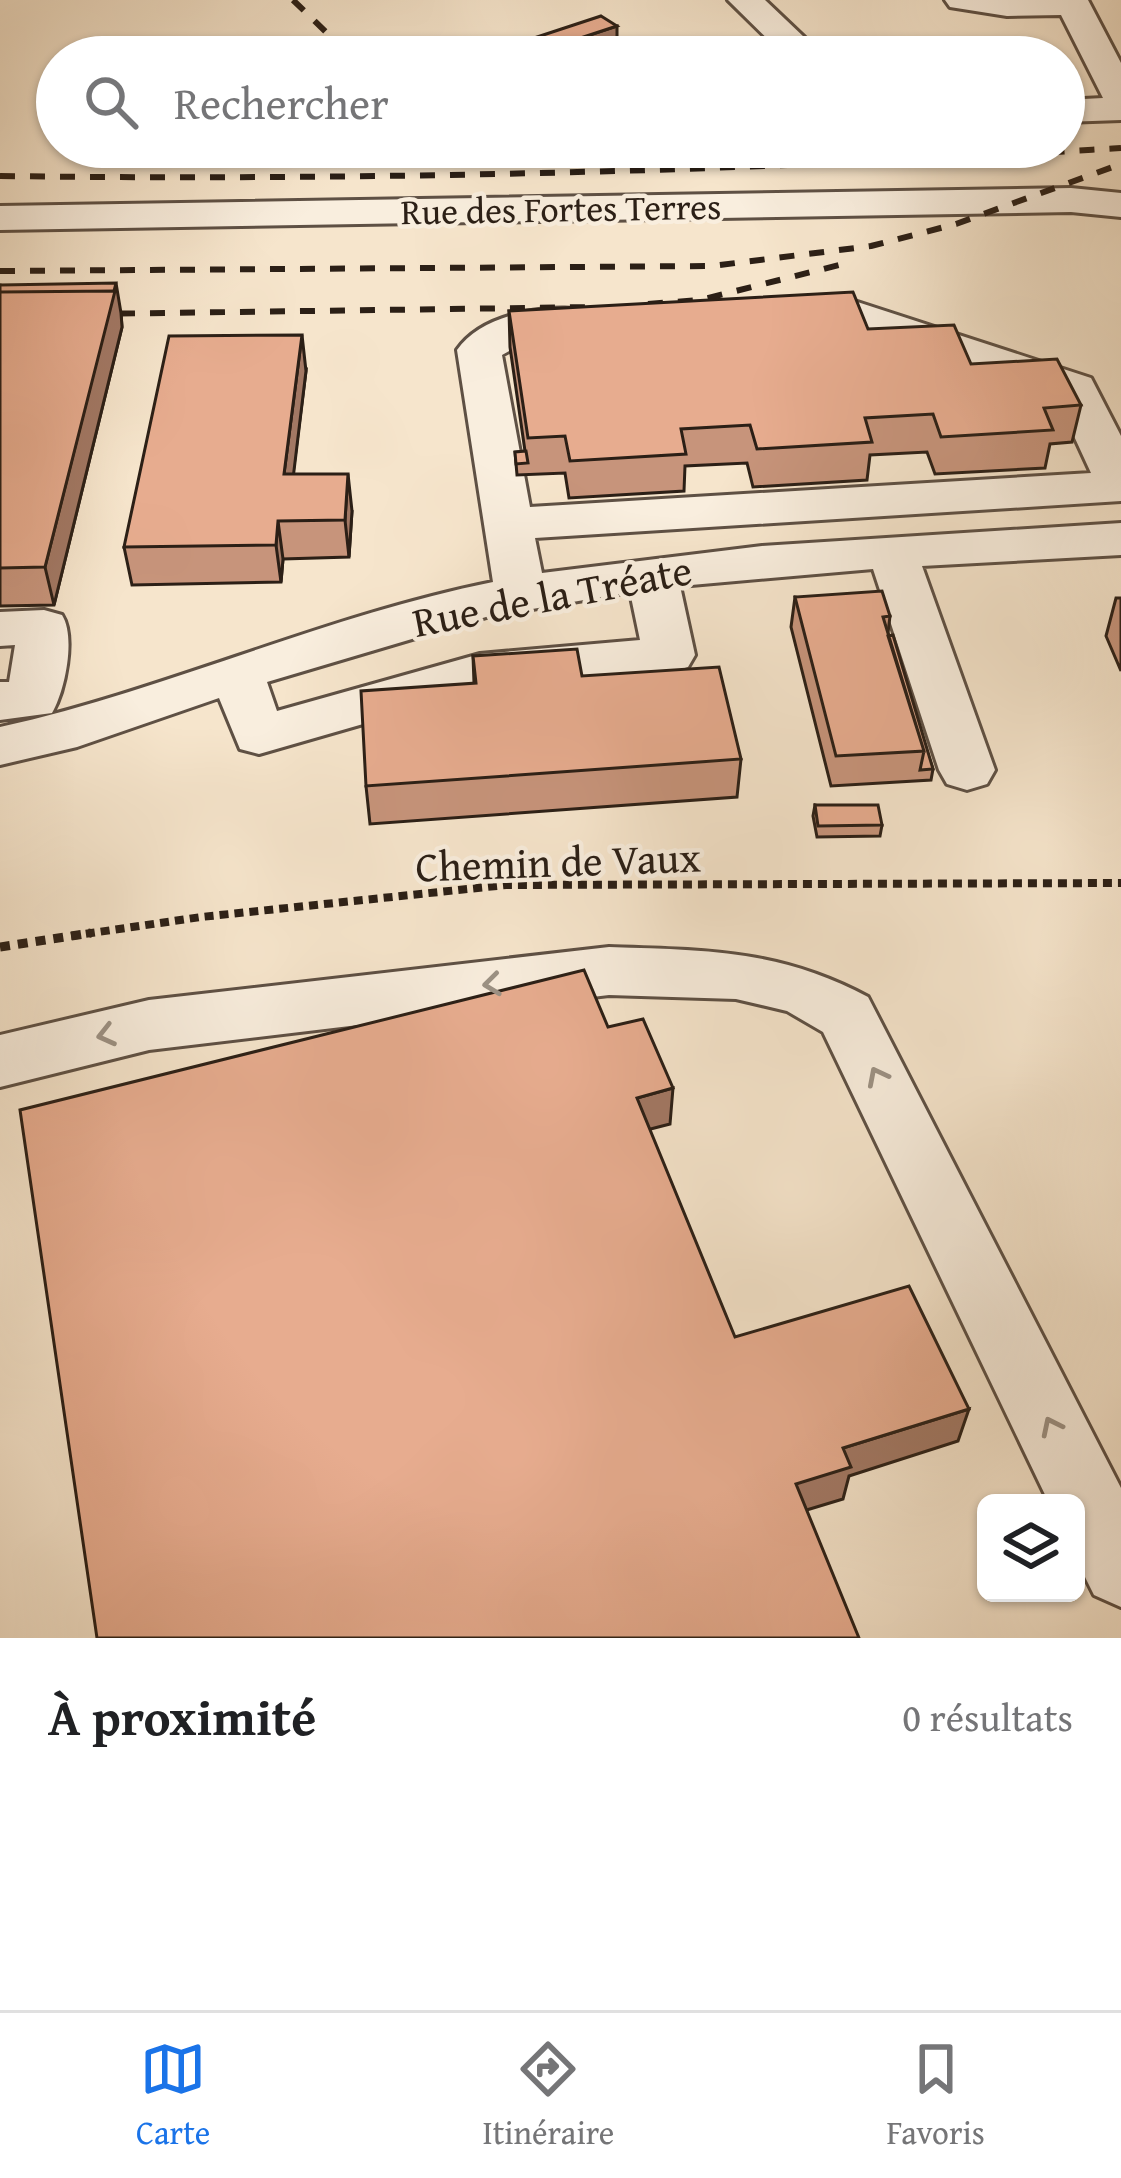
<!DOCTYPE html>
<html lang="fr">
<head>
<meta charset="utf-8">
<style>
  body { margin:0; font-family:"Gentium Book Plus",serif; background:#f6f6f6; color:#202124 }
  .controls { position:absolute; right:36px; bottom:36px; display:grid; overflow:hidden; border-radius:18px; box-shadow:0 3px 9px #0004 }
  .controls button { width:108px; height:108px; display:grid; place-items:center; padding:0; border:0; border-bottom:3px solid #e0e0e0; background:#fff; color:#202124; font:60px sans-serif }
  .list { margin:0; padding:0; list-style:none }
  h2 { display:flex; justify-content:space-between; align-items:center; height:156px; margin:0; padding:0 48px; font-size:51px }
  h2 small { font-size:39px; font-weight:400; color:#757577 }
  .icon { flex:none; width:66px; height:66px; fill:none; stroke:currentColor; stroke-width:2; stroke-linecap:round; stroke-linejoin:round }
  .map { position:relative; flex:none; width:1121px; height:1638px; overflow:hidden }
  .search { position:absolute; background:#fff; box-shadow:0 3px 9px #0004; left:36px; right:36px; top:36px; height:132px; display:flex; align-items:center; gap:30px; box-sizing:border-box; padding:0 42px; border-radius:66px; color:#757577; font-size:45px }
  .sheet { height:372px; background:#fff }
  nav { display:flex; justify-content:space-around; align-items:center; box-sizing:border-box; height:168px; border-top:3px solid #e0e0e0; background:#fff; font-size:33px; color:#757577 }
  nav a { display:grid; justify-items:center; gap:6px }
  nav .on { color:#1a73e8 }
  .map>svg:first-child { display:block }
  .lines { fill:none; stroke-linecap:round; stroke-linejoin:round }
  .minor-casing { stroke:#5e5044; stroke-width:6 }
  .path-far1 { stroke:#2b1f16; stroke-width:8; stroke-dasharray:9 6; stroke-linecap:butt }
  .path { stroke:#2b1f16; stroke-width:9; stroke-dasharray:10 8; stroke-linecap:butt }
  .minor { fill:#f9eede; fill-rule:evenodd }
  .rail { stroke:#2b1f16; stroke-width:6; stroke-dasharray:15 15; stroke-linecap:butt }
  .wall { fill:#c7947b; stroke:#2b1f16; stroke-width:3 }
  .shaded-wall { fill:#a27864; stroke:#2b1f16; stroke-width:3 }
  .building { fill:#e7ac8f; stroke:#2b1f16; stroke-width:3 }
  .oneway { stroke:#9c9184 }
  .labels { text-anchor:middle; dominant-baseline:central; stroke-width:9; stroke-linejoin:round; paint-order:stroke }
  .far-street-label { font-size:36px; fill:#2b1f16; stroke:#f9eede }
  .street-label { font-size:42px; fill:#2b1f16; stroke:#f9eede }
</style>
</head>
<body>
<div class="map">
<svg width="1121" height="1638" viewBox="0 0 1121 1638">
  <rect width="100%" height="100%" fill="#f6e5cc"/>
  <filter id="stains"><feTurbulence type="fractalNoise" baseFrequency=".00167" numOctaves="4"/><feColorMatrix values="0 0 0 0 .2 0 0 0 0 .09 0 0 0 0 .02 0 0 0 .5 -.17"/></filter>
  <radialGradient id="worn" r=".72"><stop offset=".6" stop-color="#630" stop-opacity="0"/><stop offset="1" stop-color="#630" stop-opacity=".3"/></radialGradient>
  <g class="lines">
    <g class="minor-casing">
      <path id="minor" d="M728,0H765L825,57H786Z
        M945,0H1088L1121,63V120L1064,122V100L1103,98L1061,15L1007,16L950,7Z
        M1071,188L1121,193V217L1071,212L0,230V206Z
        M836,295L1091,378L1121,436V501L535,538L542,573L762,546L1121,523V555L922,566L995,770L987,784L967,790L947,784L939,770L873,569L680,586L695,655L688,667L669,673L481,690L259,754L240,749L219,698L77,747L0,765V727C167,690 324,616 493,582L457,350C485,310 558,302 602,313L609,322L602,331C560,342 543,330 502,355L530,507L1091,473L1056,397L833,321L772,320L765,311L772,302ZM630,592L640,640L480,654L277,711L267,682L486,617Z
        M44,610L62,615C76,637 65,691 52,713L0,720V682H9L15,645L0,646V612Z
        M609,947C706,950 781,950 868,997L1121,1488V1607L1094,1595L1076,1559V1503H1049L823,1032L787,1011L736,999L609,995L149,1050L0,1087V1035L149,1000Z"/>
    </g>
    <path class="path-far1" d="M71,936L201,917L506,885L1121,883"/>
    <path class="path" d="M0,947L91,933"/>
    <use href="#minor" class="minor"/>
    <path class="rail" d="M293,0L327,33L370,57
      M709,147L751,154
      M0,176C374,181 748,171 1121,148
      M0,271L712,266L871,246L956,224L1121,164
      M648,304L700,300L847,263
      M90,314L594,307"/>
  </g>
  <path class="wall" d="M528,40L617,45L581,57H528Z
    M0,285L121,313L122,327L54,605L0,606Z
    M509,311L868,329L1081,405L1072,442L1050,444L1045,468L935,474L927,452L870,455L867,480L753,487L747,463L685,466L684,491L569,498L565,473L517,475L515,452L525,451L510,347Z
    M306,371L293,474L352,511L349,557L283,559L281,582L132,585L124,547Z
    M795,597L890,616L888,633L933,769L931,780L831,786L791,627Z
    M1116,598H1121V671L1106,636Z
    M473,656L582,676L741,759L737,797L370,824L366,786L474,683Z
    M815,805L882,825L880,836L817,837L813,816Z"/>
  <path class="shaded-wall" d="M617,26V45L581,57H544V50Z
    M116,283L121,313L122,327L54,605L45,567Z
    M302,335L306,371L289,512L284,474Z
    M348,474L352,511L349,557L345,520Z
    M278,521L283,559L281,582L276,545Z
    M673,1088L670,1124L635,1133L637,1098Z
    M969,1409L958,1441L849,1476L843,1499L790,1515L796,1484L843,1448Z"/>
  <path class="building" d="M601,16L617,26L544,50L528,40Z
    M116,283L114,291L0,292V285Z
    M115,291L45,567L0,568V292Z
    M853,292L868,329L954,325L971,364L1057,359L1081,405L1044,408L1053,430L941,437L933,414L865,418L872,442L757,449L750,425L681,429L686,454L570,461L565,436L528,438L509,311Z
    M302,335L284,474H348L345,520L278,521L276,545L124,547L169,336Z
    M526,451L528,463L516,464L515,452Z
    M882,591L890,616L883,617L924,751L836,756L795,597Z
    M893,635L933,769L920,770L924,751L888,636Z
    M577,649L582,676L719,667L741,759L366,786L361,691L476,683L473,656Z
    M815,805H878L882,825L818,826Z
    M584,970L608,1027L643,1019L673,1088L637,1098L735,1337L909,1286L969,1409L843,1448L851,1467L796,1484L859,1638H97L20,1110Z"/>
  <defs><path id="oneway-chevron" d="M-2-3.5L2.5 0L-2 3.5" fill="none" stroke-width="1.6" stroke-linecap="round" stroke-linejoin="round" transform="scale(3)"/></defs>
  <g class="oneway">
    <use href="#oneway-chevron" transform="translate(492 984) rotate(173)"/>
    <use href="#oneway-chevron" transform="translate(106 1035) rotate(166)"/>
    <use href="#oneway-chevron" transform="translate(877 1076) rotate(-117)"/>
    <use href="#oneway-chevron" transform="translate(1051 1426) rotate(-116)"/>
  </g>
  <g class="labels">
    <g class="far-street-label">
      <text transform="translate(561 208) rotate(-1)">Rue des Fortes Terres</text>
    </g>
    <g class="street-label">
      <text transform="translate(552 595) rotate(-11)">Rue de la Tréate</text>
      <text transform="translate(558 861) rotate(-2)">Chemin de Vaux</text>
    </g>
  </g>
  <rect width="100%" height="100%" filter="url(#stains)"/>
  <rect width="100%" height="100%" fill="url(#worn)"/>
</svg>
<div class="controls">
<button><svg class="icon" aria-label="layers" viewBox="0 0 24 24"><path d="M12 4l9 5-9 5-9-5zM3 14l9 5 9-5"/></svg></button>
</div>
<div class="search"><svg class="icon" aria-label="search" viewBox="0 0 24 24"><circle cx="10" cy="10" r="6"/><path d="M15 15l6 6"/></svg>Rechercher</div>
</div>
<section class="sheet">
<h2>À proximité<small>0 résultats</small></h2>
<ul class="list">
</ul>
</section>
<nav>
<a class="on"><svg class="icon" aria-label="map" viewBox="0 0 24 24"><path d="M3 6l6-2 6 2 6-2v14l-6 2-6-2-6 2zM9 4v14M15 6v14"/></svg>Carte</a>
<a><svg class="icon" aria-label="directions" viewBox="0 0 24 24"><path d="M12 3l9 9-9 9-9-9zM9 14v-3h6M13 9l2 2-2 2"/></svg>Itinéraire</a>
<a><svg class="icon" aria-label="saved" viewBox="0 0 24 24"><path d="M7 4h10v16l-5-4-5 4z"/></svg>Favoris</a>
</nav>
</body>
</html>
